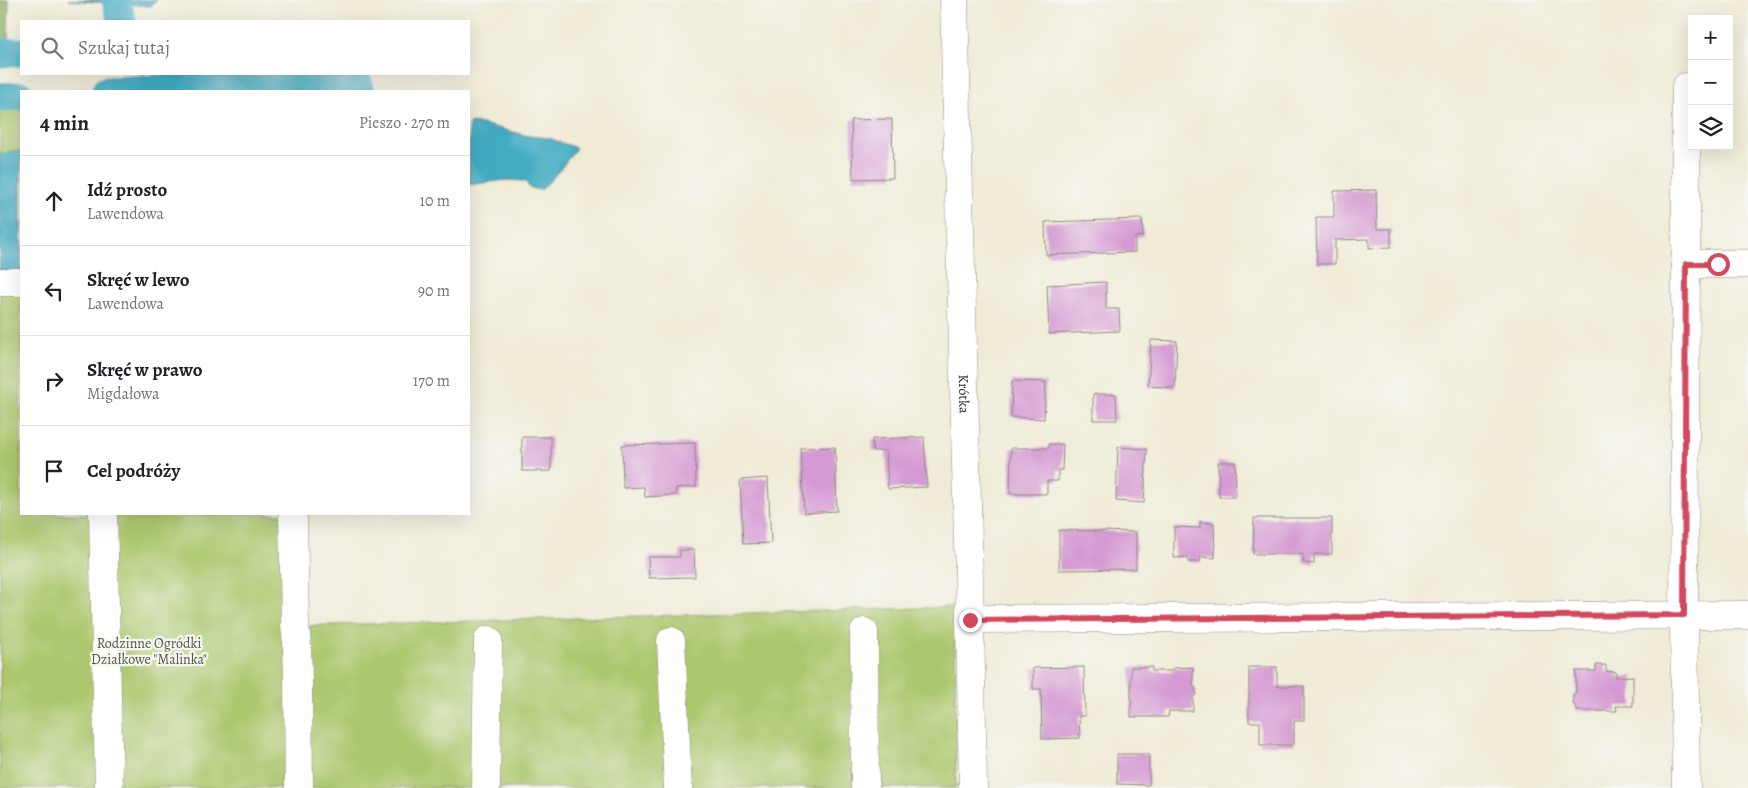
<!DOCTYPE html>
<html lang="pl">
<head>
<meta charset="utf-8">
<style>
  body { margin:0; font-family:Alegreya,serif; background:#f6f6f6; color:#202124 }
  .controls { position:absolute; right:15px; top:15px; display:grid; overflow:hidden; border-radius:0px; box-shadow:0 5px 20px #0002 }
  .controls button { width:45px; height:45px; display:grid; place-items:center; padding:0; border:0; border-bottom:1px solid #e0e0e0; background:#fff; color:#202124; font:25px sans-serif }
  .stop { position:absolute; width:15px; height:15px; margin:-11px; border:4px solid #d1495b; border-radius:50%; background:#fff }
  .stop.end { background:#d1495b; border-color:#fff; box-shadow:0 1px 5px #0008 }
  .list { margin:0; padding:0; list-style:none }
  h2 { display:flex; justify-content:space-between; align-items:center; height:65px; margin:0; padding:0 20px; font-size:21px }
  h2 small { font-size:16px; font-weight:400; color:#757577 }
  .list li { display:grid; grid-template-columns:32px 1fr auto; gap:15px; align-items:center; box-sizing:border-box; height:90px; padding:0 20px; border-top:1px solid #e0e0e0 }
  .list b { display:block; font-size:19px; white-space:nowrap }
  .list p { margin:0; font-size:16px; white-space:nowrap; color:#757577 }
  .list em { font-size:16px; font-style:normal; color:#757577 }
  .icon { flex:none; width:28px; height:28px; fill:none; stroke:currentColor; stroke-width:2; stroke-linecap:round; stroke-linejoin:round }
  .map { position:relative; flex:none; width:1748px; height:788px; overflow:hidden }
  .search { position:absolute; background:#fff; box-shadow:0 5px 20px #0002; left:20px; top:20px; width:450px; height:55px; display:flex; align-items:center; gap:12px; box-sizing:border-box; padding:0 18px; border-radius:0px; color:#757577; font-size:19px }
  .panel { position:absolute; background:#fff; box-shadow:0 5px 20px #0002; left:20px; top:90px; width:450px; height:425px; border-radius:0px }
  .map>svg:first-child { display:block }
  .green { fill:#acc76d; stroke:#6c794c }
  .forest { fill:#89ac60; stroke:#5a6c46 }
  .water { fill:#43abc3; stroke:#376b77 }
  .lines { fill:none; stroke-linecap:round; stroke-linejoin:round }
  .canal { stroke:#43abc3; stroke-width:29 }
  .building { fill:#d59ad3 }
  .minor-casing { stroke:#8d8b80; stroke-width:29 }
  .minor { stroke:#fff; stroke-width:28 }
  .route { stroke:#d1495b; stroke-width:6 }
  .labels { text-anchor:middle; dominant-baseline:central; stroke-width:4.5; stroke-linejoin:round; paint-order:stroke }
  .street-label { font-size:14px; fill:#2b2b2b; stroke:#f6f6f2 }
  .park-label { font-size:14px; fill:#525a3f; stroke:#f6f6f2 }
</style>
</head>
<body>
<div class="map">
<svg width="1748" height="788" viewBox="0 0 1748 788">
  <rect width="100%" height="100%" fill="#f6f6f2"/>
  <filter id="ink" filterUnits="userSpaceOnUse"><feTurbulence type="fractalNoise" baseFrequency=".02" numOctaves="2"/><feDisplacementMap in="SourceGraphic" scale="10" xChannelSelector="R" yChannelSelector="G"/><feConvolveMatrix kernelMatrix="1 2 1 2 8 2 1 2 1" color-interpolation-filters="sRGB"/></filter>
  <filter id="wash" filterUnits="userSpaceOnUse"><feTurbulence type="fractalNoise" baseFrequency=".0096" numOctaves="4" result="noise"/><feDisplacementMap in="SourceGraphic" scale="20" xChannelSelector="R" yChannelSelector="G"/><feGaussianBlur stdDeviation="1.12" result="paint"/><feColorMatrix in="noise" values="0 0 0 0 0 0 0 0 0 0 0 0 0 0 0 0 0 1.4 0 .05"/><feComposite in="paint" operator="in"/></filter>
  <g filter="url(#wash)">
    <rect width="100%" height="100%" fill="#efebd6"/>
    <path class="green" d="M0,101H21V514H297L299,626L955,607L956,788H0Z"/>
    <path class="forest" d="M0,0H9L8,44L0,45Z"/>
    <path class="water" d="M68,0H157L151,6Z
      M469,123L482,124L529,136L549,138L576,148L559,171L541,190L530,188L525,181L505,180L469,185Z
      M19,151L21,152V276L0,274V153Z"/>
    <g class="lines">
      <path class="canal" d="M117,4L122,21
        M0,53L21,52
        M106,91L242,85L358,83L359,91
        M0,97L21,96"/>
    </g>
    <g id="blocks">
      <path class="building" d="M892,119L893,178L853,179L851,120Z
        M1376,190L1377,229H1391V247L1369,248V239L1335,240V264H1317L1316,217H1334V191Z
        M1142,219L1143,236L1135,237V252L1046,255L1045,222Z
        M1106,282V309H1119L1120,331L1049,334L1047,285Z
        M1151,340L1177,341L1175,388L1148,386Z
        M1012,381L1046,382L1044,419L1011,417Z
        M1093,394H1116L1117,420H1093Z
        M522,437H551V471H522Z
        M924,437L927,487L888,489L886,451H873L872,439Z
        M695,443L696,487L676,488V495L645,497L644,487L623,488L622,445Z
        M1049,444H1063L1062,470H1058V481H1047V494H1010L1011,448H1049Z
        M835,447L837,511L804,513L801,448Z
        M1118,447L1147,449L1144,503L1116,501Z
        M1218,462H1235L1236,497H1219Z
        M768,478L771,543L743,544L740,480Z
        M1254,518H1332V554H1314V564L1303,563V554H1253Z
        M1200,522L1214,523L1215,558L1201,557L1200,562H1188V557L1174,558V527L1200,528Z
        M1059,530L1136,532V569L1059,570Z
        M680,550H694L695,577L649,578L648,557H680Z
        M1596,665H1606V671L1616,672V677L1633,676V706H1616L1617,711H1576V707L1573,703V696L1576,692V671H1596Z
        M1084,667L1085,716H1079L1080,738L1042,739L1041,689H1033V668Z
        M1131,667H1152V671H1173V668L1193,667V686L1196,689V695L1193,697V711H1169L1168,717H1131Z
        M1249,667H1277V686H1304V721H1294V745H1260V722H1249Z
        M1117,754H1149V785L1117,784Z"/>
    </g>
  </g>
  <g filter="url(#ink)">
    <use href="#blocks" fill-opacity="0" stroke="#8d8b80" stroke-width="1"/>
    <g class="lines">
      <g class="minor-casing">
        <g id="minor">
          <path id="s1" d="M954,0L970,619L973,788"/>
          <path d="M1686,87V264"/>
          <path d="M0,282H21"/>
          <path d="M103,514L109,788"/>
          <path d="M293,514L295,625L297,644L298,681L299,788"/>
          <path d="M970,619L1748,615"/>
          <path d="M864,632L865,788"/>
          <path d="M671,641L678,788"/>
          <path d="M486,788L488,640"/>
          <path d="M1686,788L1684,615L1686,264H1748"/>
        </g>
      </g>
      <use href="#minor" class="minor"/>
    </g>
  </g>
  <g class="lines" filter="url(#ink)">
    <path class="route" d="M970,620L1684,615L1686,264H1718"/>
  </g>
  <g class="labels">
    <g class="street-label">
      <text stroke="none"><textPath href="#s1" startOffset="394">Krótka</textPath></text>
    </g>
    <g class="park-label">
      <text x="149" y="643">Rodzinne Ogródki<tspan x="149" dy="16">Działkowe "Malinka"</tspan></text>
    </g>
  </g>
</svg>
<div class="controls">
<button>+</button>
<button>−</button>
<button><svg class="icon" aria-label="layers" viewBox="0 0 24 24"><path d="M12 4l9 5-9 5-9-5zM3 14l9 5 9-5"/></svg></button>
</div>
<div class="stop" style="left:1718px;top:264px"></div>
<div class="stop end" style="left:970px;top:620px"></div>
<div class="search"><svg class="icon" aria-label="search" viewBox="0 0 24 24"><circle cx="10" cy="10" r="6"/><path d="M15 15l6 6"/></svg>Szukaj tutaj</div>
<section class="panel">
<h2>4 min<small>Pieszo · 270 m</small></h2>
<ul class="list">
<li><svg class="icon" aria-label="ahead" viewBox="0 0 24 24"><path d="M12 20V5M6 11l6-6 6 6"/></svg><div><b>Idź prosto</b><p>Lawendowa</p></div><em>10 m</em></li>
<li><svg class="icon" aria-label="left" viewBox="0 0 24 24"><path d="M17 20v-9H6M10 6l-5 5 5 5"/></svg><div><b>Skręć w lewo</b><p>Lawendowa</p></div><em>90 m</em></li>
<li><svg class="icon" aria-label="right" viewBox="0 0 24 24"><path d="M7 20v-9h11M14 6l5 5-5 5"/></svg><div><b>Skręć w prawo</b><p>Migdałowa</p></div><em>170 m</em></li>
<li><svg class="icon" aria-label="arrive" viewBox="0 0 24 24"><path d="M6 21V4h12l-3 4 3 4H6"/></svg><div><b>Cel podróży</b></div></li>
</ul>
</section>
</div>
</body>
</html>
